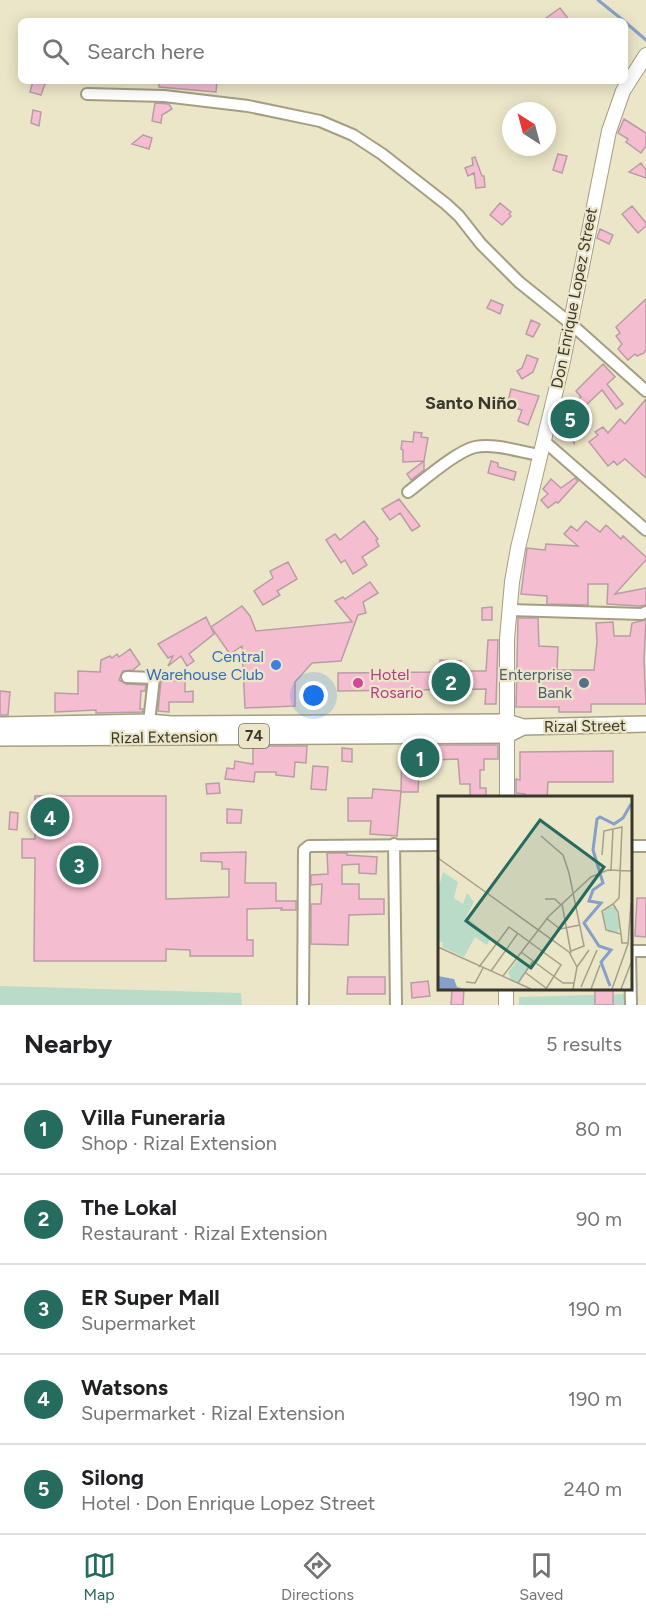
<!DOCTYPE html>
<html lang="en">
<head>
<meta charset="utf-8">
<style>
  body { margin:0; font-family:Figtree,sans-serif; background:#f2f2f2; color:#202124 }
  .compass { position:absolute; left:502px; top:102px; width:54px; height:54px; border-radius:50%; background:#fff; box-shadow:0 3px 15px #0003; rotate:324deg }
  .you { position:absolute; left:314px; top:696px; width:21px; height:21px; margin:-15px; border:4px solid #fff; border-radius:50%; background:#1a73e8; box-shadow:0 0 0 9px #1a73e833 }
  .badge { display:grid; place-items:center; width:39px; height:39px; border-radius:50%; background:#256b5e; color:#fff; font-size:20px; font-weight:700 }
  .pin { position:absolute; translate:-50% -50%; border:3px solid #fff; box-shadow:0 2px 6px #0006 }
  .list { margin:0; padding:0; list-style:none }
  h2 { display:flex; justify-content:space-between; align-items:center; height:78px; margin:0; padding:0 24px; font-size:26px }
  h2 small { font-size:20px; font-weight:400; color:#757577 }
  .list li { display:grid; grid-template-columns:39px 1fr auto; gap:18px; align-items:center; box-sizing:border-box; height:90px; padding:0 24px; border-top:2px solid #e0e0e0 }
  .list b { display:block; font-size:22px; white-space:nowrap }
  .list p { margin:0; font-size:20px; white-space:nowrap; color:#757577 }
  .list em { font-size:20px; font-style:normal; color:#757577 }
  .icon { flex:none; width:33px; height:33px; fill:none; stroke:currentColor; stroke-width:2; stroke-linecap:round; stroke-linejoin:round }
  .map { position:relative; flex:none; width:646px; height:1005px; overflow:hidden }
  .search { position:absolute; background:#fff; box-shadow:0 3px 15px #0003; left:18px; right:18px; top:18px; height:66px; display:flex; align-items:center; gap:15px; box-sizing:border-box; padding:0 21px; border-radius:9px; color:#757577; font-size:22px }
  .sheet { height:528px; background:#fff }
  nav { display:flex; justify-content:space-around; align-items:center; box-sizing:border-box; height:84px; border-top:2px solid #e0e0e0; background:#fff; font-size:16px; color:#757577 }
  nav a { display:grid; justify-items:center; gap:3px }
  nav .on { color:#256b5e }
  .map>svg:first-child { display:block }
  .green { fill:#badbc8 }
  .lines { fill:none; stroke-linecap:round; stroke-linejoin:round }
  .stream { stroke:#86a0c9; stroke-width:3 }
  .building { fill:#f4bed0; stroke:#ba9ca6; stroke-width:1.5 }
  .street-casing { stroke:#a49f83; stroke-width:14 }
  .secondary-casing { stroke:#a49f83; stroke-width:16 }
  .primary-casing { stroke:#a49f83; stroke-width:18 }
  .street { stroke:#fff; stroke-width:10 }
  .secondary { stroke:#fff; stroke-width:14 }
  .primary { stroke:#fff; stroke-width:15 }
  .shop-dot { fill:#3f7fe0; stroke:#ebe6c8; stroke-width:2 }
  .hotel-dot { fill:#d1479c; stroke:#ebe6c8; stroke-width:2 }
  .service-dot { fill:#5c6f8a; stroke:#ebe6c8; stroke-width:2 }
  .labels { text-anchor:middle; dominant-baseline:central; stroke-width:4.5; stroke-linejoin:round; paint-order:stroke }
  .shield { fill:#ebe6c8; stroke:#6e6c5a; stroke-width:1.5 }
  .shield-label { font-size:15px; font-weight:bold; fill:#39372b }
  .street-label { font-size:16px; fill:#39372b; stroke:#ebe6c8 }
  .shop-label { font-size:16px; fill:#366cbe; stroke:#ebe6c8; text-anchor:end }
  .hotel-label { font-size:16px; fill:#b23c85; stroke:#ebe6c8; text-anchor:start }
  .service-label { font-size:16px; fill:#4e5e75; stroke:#ebe6c8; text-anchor:end }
  .neighbourhood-label { font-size:18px; font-weight:bold; fill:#39372b; stroke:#ebe6c8 }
  .inset-river { fill:none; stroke:#86a0c9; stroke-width:3 }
  .inset-road { fill:none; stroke:#a4a089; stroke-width:1.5 }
  .view { fill:#256b5e; fill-opacity:0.15; stroke:#256b5e; stroke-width:3 }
  .inset-edge { fill:none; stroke:#39372b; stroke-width:3 }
</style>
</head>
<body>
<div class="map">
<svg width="646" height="1005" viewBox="0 0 646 1005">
  <rect width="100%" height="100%" fill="#ebe6c8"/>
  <path class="green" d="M0,986L241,993L242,1005H0Z
    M626,994V1005H519V997Z"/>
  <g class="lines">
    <path class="stream" d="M598,0L624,21
      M625,22L646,40"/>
  </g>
  <path class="building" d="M560,8L570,21H542Z
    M33,81H46L41,95L30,92Z
    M159,81H217L216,92L159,87Z
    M155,103L169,104L172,109L162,115L161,123L152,121Z
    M33,110L41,112L39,126L31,123Z
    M624,119L646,133V146L641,153L626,142L628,139L618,133Z
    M143,135L152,138L149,149L132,144Z
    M558,154L567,156L562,173L553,170Z
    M475,157L482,176H484L485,187L476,188L474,173L468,176L465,168L473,165L472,158Z
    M641,163L646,170V178L629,172Z
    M500,203L511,212L509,214L511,216L502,225L490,215Z
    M632,206L646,223V226L638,233L622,214Z
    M600,229L613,235L609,244L597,238Z
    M646,299V349L644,353L637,356L635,354L628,360L618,349L622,344L616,336L620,333L616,327Z
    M491,300L503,305L500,314L487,308Z
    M531,320L540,324L533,337L526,334Z
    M527,355L538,359L533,372L522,379L517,371L522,368Z
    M603,364L615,377L607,384L623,404L616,409L602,390L582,409L590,418L578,427L572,420L574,443L558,420L560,413L581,397L576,391Z
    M511,389L539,396L528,425L518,421L522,410L507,406Z
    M646,399V478L625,459L617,465L614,461L608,466L589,442L598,435L595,432L603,427L608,433L620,419L625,424Z
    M414,432L422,433L421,437L428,438L424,461L403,462V450L401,449L402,441L413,442Z
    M424,461V470L411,480L407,474Z
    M491,461L498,463V467L516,472L514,480L488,473Z
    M575,478L578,481L558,503L556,502L548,508L541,500L548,494L543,489L551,479L561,488Z
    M399,499L420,526L412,531L400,513L390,520L382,509Z
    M364,521L378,539L376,540L379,546L362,557L367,565L353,574L345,560L341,563L326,540L335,534L340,540Z
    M586,521L600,532L606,525L621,539L623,536L646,557V560L615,594L646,588V605L640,606L607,604L608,584H588V605L547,604V596L521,594L527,548L545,550L546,544L578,546L564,534L571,526L577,531Z
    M288,562L297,579L277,591L280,595L263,605L254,591L273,578L270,571Z
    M370,582L378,593L363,602L366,613L358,615L341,661L312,663L295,682V706L245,708L242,646L230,654L211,627L242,606L250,616L256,631L352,622L335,601L343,597L345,599Z
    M492,607V620H482V608Z
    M206,617L214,634L189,654L194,661L187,666L181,656L168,666L173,656L168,658L158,644Z
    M518,618H538L539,646L558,647L557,670H594L597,642L596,623L613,622L614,636H630L632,623L646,620L644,660L646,704H591V712H559V707H516Z
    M488,640H498L496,704H485L486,689L338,691V673L439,672L440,660L461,661V671H486Z
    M130,649L140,664L133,670L123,671L119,680L126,684L146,685L145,691H141L140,709H143V712L96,713V710L55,712V693L78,694V671L100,672L101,660L110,656L112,658L117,654L119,657Z
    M161,681H185V692L193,691V702H169V712L158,711Z
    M0,691L10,692L8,715H0Z
    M435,745H498V759H484V770H480V788H486V798H470V784H460L458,759L433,760V775L419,774L418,792H401L402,749H435Z
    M253,746H307L306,763L295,762L294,777L276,775V772H255L254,782L225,779L227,768L234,769L235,761L253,764Z
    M342,748L352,749V762L342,761Z
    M613,751V782H548L547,798H525V794L516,793V779L520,780V752Z
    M313,766L328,767L326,790L311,789Z
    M219,783L220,793L207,794L206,784Z
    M373,789L401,791L397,836L370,834L371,821H348V798H372Z
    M35,796H166V899L229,897V869H222V862L201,861V853L246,852L245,883H276V901H296V910H281L282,908L247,909V940H253V956H190V950L166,949V961H34L35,858H22V839H35Z
    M227,809L242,810L241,823H227Z
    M10,812L18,813L17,830L9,829Z
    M327,853H347V855L377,857L376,874L359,873V864L342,865V884H359V899H384V914L349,915L348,945L311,944V904H321L322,884L311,885V875L328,874Z
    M637,898H646V937L635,936Z
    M348,977H385V994H347Z
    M428,981L430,996L412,998L411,983Z
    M452,988H464L463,1005H451Z
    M595,988H613V1005H595Z"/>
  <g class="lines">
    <g class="street-casing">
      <path id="street" d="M87,94L164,96L248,106L320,121L353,135L382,154L446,204L459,216L481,244L519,282L570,323L646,391
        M544,441L646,530
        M408,492C424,480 457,451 475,447C495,443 520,452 540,455
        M510,610L642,614L646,612
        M127,677L154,678L149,722
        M394,844L396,1005
        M630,846H646
        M630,951L631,1005
        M630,951H646
        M303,1005L304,850L309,846L439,845"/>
    </g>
    <g class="secondary-casing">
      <path id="secondary" d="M507,798V639L512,582L518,548L563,361L609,131L623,91L646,55
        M506,1005V988"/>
    </g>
    <g class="primary-casing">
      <path id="primary" d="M0,725L149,722L171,724L507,722L523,727L646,724
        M0,738L507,735L523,727"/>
    </g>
    <use href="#street" class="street"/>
    <use href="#secondary" class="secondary"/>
    <use href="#primary" class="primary"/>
  </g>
  <circle class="shop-dot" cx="276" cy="665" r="6"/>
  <circle class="hotel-dot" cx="358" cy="683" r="6"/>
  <circle class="service-dot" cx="584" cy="683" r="6"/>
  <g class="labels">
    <rect class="shield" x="239" y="724" width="30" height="24" rx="4.5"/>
    <g class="shield-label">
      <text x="254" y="736">74</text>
    </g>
    <g class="street-label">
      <text transform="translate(574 298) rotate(-79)">Don Enrique Lopez Street</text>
      <text transform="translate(585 726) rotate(-1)">Rizal Street</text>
      <text transform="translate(164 737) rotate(-1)">Rizal Extension</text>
    </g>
    <g class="shop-label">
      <text x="264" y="656">Central<tspan x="264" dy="18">Warehouse Club</tspan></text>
    </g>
    <g class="hotel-label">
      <text x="370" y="674">Hotel<tspan x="370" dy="18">Rosario</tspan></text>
    </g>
    <g class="service-label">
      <text x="572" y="674">Enterprise<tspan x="572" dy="18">Bank</tspan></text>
    </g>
    <g class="neighbourhood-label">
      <text x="471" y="403">Santo Niño</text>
    </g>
  </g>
  <g transform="translate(438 796)">
    <rect width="194" height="194" fill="#ebe6c8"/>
    <path d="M5,76L20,86L16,102L25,108L29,97L36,106L28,121L53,141L49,149L37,141L26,161L4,151L5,147L0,145V94ZM168,111H177L182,130L179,137L170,136L165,117ZM81,162L92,169L80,187L73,183L70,177Z" fill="#badbc8"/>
    <path d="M0,180L16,183L19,191L27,193H0Z" fill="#86a0c9"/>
    <path class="inset-river" d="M172,190L163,166L173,154L161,150L146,127L163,107L151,105L155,94L165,87L155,54L159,23L162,21L176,28L185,22L193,8"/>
    <path class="inset-road" d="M103,40L125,59L131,77L146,150L133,155M164,59L166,35L175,33M0,62L131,156L139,171L135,193M173,74L175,33L184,31L181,102L175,108L180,116L183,138M107,103H117L123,109M124,108L133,157M175,108L164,115L168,134L183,138L184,147H190M108,122L122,133L142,129M0,151L93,193M83,156L125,187H136M41,171L71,131L123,169L108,193M139,171L151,154M53,175L80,137M88,177L108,192M65,180L111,120L153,81L170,74L193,75M28,186L37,187L45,172M80,187L95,165M143,191L159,154M153,193L162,169M174,193L190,148L193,107M183,193L193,167"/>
    <path class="view" d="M102,24L166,71L93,172L28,125Z"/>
    <rect width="194" height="194" class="inset-edge"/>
  </g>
</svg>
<svg class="compass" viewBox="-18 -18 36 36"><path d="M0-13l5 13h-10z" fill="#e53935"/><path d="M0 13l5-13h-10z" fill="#757577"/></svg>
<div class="you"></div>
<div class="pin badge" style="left:420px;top:758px">1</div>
<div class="pin badge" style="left:451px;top:682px">2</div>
<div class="pin badge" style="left:79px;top:865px">3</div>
<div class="pin badge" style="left:50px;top:817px">4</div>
<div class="pin badge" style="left:570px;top:419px">5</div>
<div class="search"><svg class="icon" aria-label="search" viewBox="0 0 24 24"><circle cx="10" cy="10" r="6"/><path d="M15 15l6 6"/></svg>Search here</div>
</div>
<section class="sheet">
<h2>Nearby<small>5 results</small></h2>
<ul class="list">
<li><span class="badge">1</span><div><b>Villa Funeraria</b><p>Shop · Rizal Extension</p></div><em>80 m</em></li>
<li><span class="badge">2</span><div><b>The Lokal</b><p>Restaurant · Rizal Extension</p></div><em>90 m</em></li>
<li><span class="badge">3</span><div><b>ER Super Mall</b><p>Supermarket</p></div><em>190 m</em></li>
<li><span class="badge">4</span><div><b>Watsons</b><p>Supermarket · Rizal Extension</p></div><em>190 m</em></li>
<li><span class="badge">5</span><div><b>Silong</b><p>Hotel · Don Enrique Lopez Street</p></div><em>240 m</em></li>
</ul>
</section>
<nav>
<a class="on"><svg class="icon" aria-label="map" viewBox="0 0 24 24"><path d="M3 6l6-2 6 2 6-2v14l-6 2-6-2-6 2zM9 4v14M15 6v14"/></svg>Map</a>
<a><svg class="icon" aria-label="directions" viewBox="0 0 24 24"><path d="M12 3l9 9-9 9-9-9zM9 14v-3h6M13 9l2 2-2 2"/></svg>Directions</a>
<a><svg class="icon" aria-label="saved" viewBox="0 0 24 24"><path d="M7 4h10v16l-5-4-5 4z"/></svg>Saved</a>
</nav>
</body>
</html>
